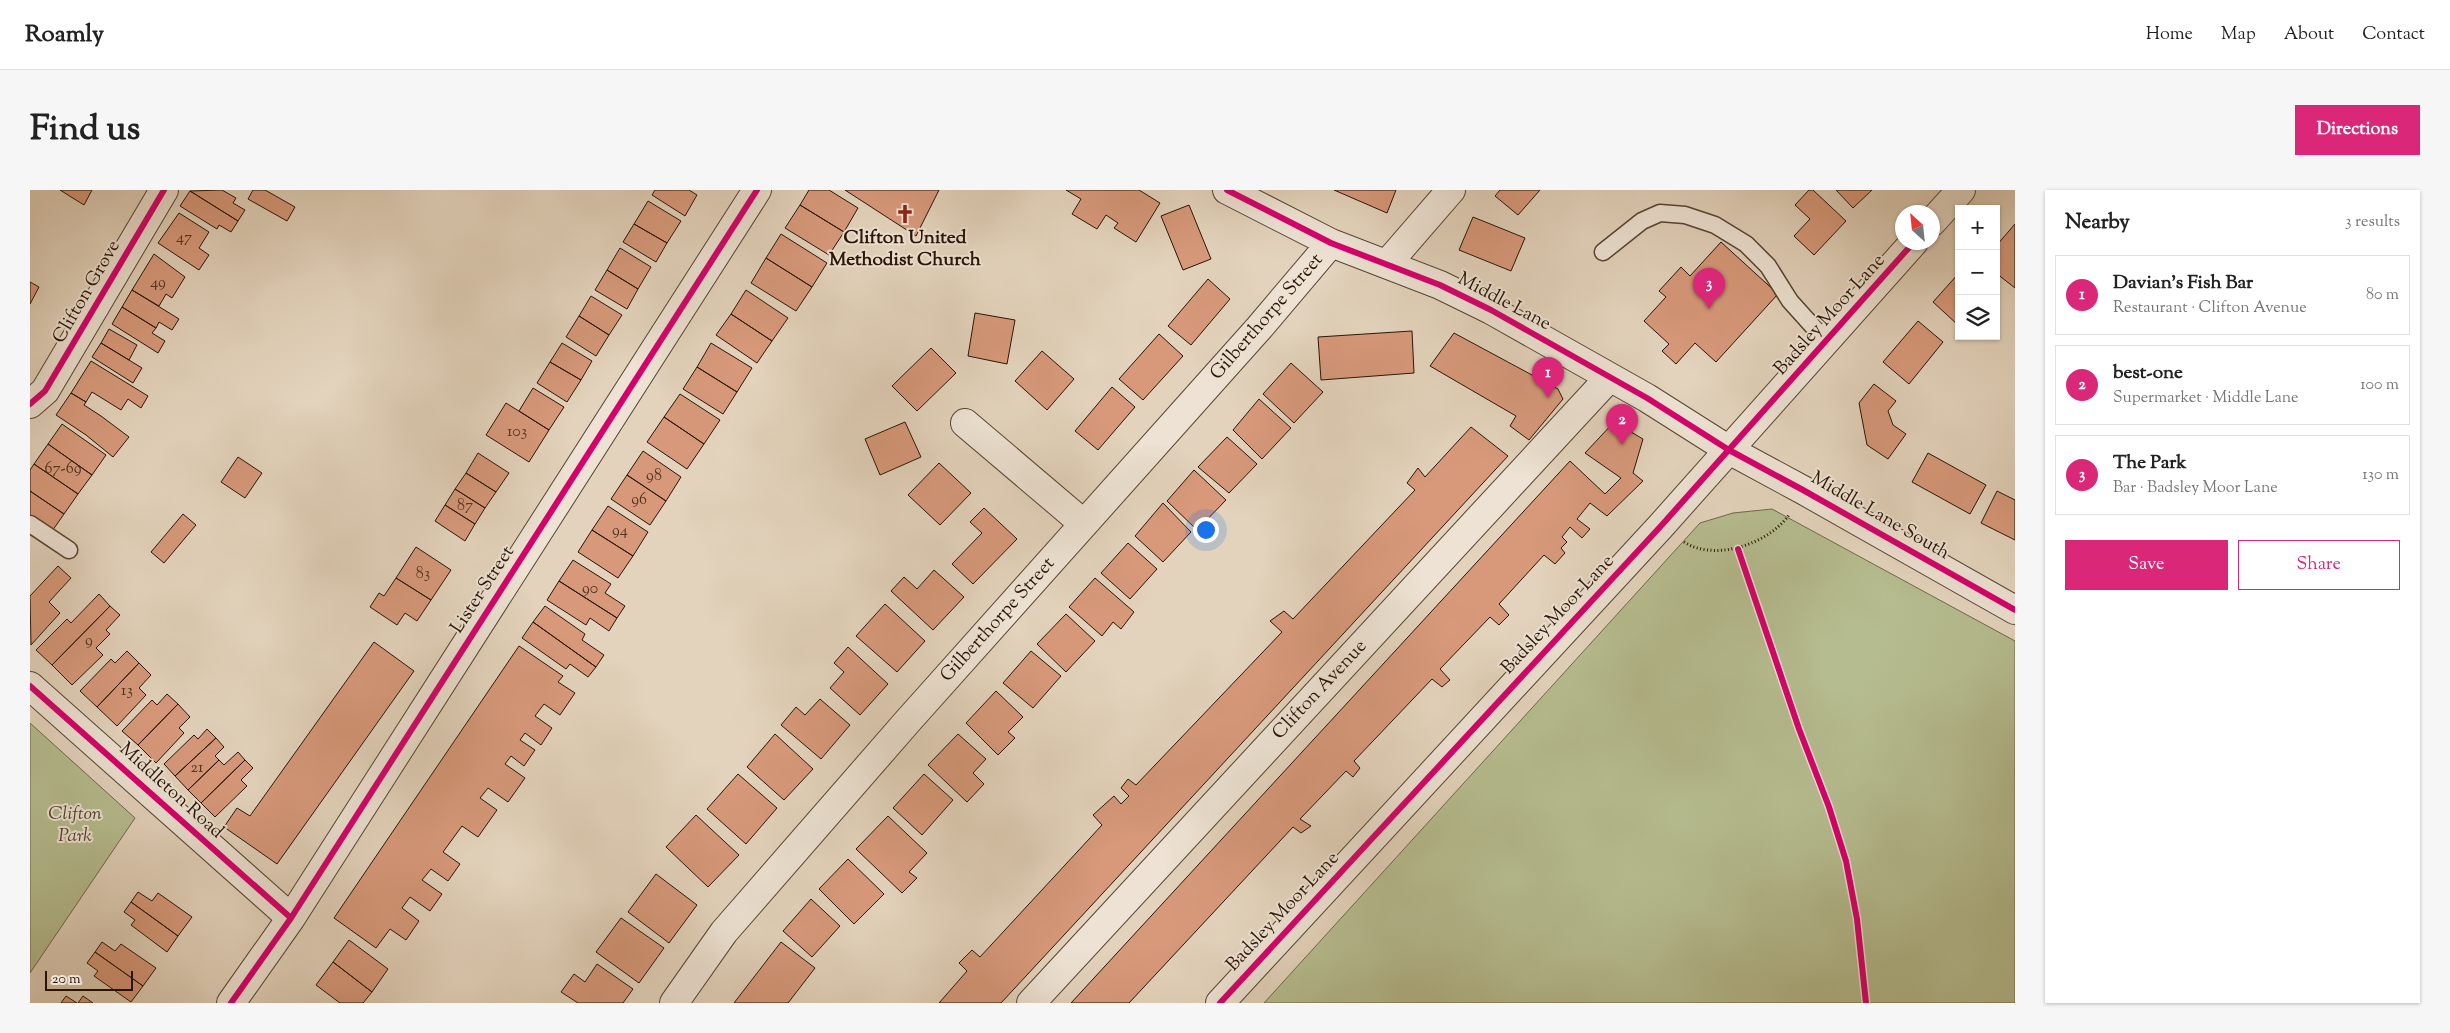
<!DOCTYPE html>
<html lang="en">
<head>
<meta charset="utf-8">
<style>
  body { margin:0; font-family:"Sorts Mill Goudy",serif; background:#f6f6f6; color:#222 }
  .controls { position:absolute; right:15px; top:15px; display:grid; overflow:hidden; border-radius:0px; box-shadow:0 1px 4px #0004 }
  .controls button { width:45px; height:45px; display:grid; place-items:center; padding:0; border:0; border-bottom:1px solid #e0e0e0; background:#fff; color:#222; font:25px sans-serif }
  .compass { position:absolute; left:1865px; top:15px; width:45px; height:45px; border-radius:50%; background:#fff; box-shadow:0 1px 4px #0004; rotate:333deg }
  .scale { position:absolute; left:15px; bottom:12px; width:88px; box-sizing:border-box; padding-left:5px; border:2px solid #291405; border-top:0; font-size:14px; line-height:18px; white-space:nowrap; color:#291405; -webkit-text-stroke:4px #ede2d3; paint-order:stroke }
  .you { position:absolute; left:1175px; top:339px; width:18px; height:18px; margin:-12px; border:4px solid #fff; border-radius:50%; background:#1a73e8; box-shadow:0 0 0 8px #1a73e833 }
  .badge { display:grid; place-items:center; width:32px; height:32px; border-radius:50%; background:#db2777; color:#fff; font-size:16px; font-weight:700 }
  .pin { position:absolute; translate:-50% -41px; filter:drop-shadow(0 1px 2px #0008) }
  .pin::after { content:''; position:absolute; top:26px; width:18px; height:15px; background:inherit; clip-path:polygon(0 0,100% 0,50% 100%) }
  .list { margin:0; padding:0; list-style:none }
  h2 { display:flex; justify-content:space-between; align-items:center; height:65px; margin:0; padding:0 20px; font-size:21px }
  h2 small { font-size:16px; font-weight:400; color:#767676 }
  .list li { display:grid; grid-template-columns:32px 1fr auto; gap:15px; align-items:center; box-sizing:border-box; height:80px; margin:0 10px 10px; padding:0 10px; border:1px solid #e0e0e0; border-radius:0px }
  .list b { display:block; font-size:19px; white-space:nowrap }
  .list p { margin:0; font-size:16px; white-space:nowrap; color:#767676 }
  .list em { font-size:16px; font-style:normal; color:#767676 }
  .actions { display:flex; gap:10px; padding:15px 20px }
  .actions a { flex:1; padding:11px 0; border:1px solid #db2777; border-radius:0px; text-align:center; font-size:18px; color:#db2777 }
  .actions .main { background:#db2777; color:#fff }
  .icon { flex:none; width:28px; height:28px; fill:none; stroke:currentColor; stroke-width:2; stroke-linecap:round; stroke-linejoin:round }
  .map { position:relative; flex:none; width:1985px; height:813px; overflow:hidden; border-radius:0px }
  header { display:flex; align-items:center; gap:30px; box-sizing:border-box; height:70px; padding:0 25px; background:#fff; border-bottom:1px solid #e0e0e0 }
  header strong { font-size:24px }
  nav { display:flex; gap:28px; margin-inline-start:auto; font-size:18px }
  .intro { display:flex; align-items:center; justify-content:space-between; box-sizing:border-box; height:120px; padding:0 30px }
  h1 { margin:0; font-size:35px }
  .button { padding:12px 22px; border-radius:0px; background:#db2777; color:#fff; font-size:18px; font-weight:700 }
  main { display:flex; gap:30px; padding:0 30px }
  aside { flex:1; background:#fff; border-radius:0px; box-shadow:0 1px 4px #0004 }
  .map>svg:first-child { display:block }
  .green { fill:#b5bc8f; stroke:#6f684a }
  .building { fill:#d7997a; stroke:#291405 }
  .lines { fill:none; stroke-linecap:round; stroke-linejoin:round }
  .lane-casing { stroke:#584433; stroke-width:19 }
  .street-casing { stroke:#584433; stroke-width:30 }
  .path { stroke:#291405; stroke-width:3; stroke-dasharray:1 2.5; stroke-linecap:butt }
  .lane { stroke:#ede2d3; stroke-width:16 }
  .street { stroke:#ede2d3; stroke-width:28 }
  .cycleway-casing { stroke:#ede2d3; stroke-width:9 }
  .cycleway { stroke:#d6006c; stroke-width:6 }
  .labels { text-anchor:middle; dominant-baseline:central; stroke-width:4; stroke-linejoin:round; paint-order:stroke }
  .number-label { font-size:16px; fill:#543522 }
  .poi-label { font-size:19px; font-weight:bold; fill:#291405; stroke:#ede2d3 }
  .street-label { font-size:19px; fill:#291405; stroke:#ede2d3 }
  .park-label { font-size:19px; font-style:italic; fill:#53462e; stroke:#ede2d3 }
</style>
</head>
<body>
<header>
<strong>Roamly</strong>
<nav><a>Home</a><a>Map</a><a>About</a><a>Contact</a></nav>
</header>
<div class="intro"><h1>Find us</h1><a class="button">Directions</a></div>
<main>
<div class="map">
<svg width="1985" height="813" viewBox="0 0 1985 813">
  <rect width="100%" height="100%" fill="#e3d3bc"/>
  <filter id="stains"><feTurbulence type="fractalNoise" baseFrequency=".004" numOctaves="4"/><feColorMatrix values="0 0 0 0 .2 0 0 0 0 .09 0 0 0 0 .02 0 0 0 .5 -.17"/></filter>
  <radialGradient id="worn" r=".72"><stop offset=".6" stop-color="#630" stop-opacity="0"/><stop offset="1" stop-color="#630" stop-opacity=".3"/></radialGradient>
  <path class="green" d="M1742,319L1985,451V813H1234L1670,333L1703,323Z
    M0,533L105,628L0,783Z"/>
  <path class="building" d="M30,0H62L54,15Z
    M192,0L206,8L203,13L215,20L208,31L160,1Z
    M223,0H235L265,17L257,31L218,9Z
    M625,0H659L667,5L655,26L622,5Z
    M779,0H799L828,18L814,42L770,15Z
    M815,0H909L886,46Z
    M1036,0H1109L1130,13L1106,52L1084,38L1088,33L1076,25L1067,39L1042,24L1051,9Z
    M1304,0H1366L1357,23Z
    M1470,0H1510L1488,25L1465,6Z
    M1779,0H1783L1816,31L1784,65L1764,46L1780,29L1765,15Z
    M1806,0H1842L1823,18Z
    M160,1L208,31L201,42L189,35L187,39L150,16Z
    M618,11L651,31L637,53L604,34Z
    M770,15L814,42L799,65L755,38Z
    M1159,15L1181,69L1153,80L1131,26Z
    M149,23L179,42L169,58L179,65L169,80L128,53Z
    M1443,27L1495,48L1481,81L1429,60Z
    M604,34L637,53L626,72L593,52Z
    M1985,34V98L1966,83V56Z
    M751,44L797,73L782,97L736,68Z
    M1691,52L1748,104L1686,172L1665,153L1646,174L1632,161L1639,154L1614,131L1636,107L1629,101L1651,77L1660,86Z
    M590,58L621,77L608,99L577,80Z
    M124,64L155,87L142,108L136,104L129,116L102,100Z
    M736,68L782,97L766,121L721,93Z
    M577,80L608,99L597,119L565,100Z
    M1929,83V134L1928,135L1903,112Z
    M1178,89L1200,109L1161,155L1138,136Z
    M0,92L9,97L0,114Z
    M102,100L149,129L142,140L129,132L126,138L92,117Z
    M716,100L758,128L742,151L701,124Z
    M561,106L592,125L579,145L549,126Z
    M92,117L126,138L122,143L135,151L128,163L82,134Z
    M945,123L985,130L977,174L938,166Z
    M701,124L742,151L727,173L686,145Z
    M549,126L579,145L566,166L536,147Z
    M1888,131L1913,152L1879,194L1853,172Z
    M79,139L107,155L99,170L71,153Z
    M1382,141L1384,183L1291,190L1288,147Z
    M1424,143L1528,199L1533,209L1499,250L1480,236L1486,226L1400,176Z
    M1129,144L1153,166L1113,210L1089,189Z
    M71,153L112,178L103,193L62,167Z
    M532,153L562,171L551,190L520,172Z
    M681,153L722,178L707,202L667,177Z
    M901,158L926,183L887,221L862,196Z
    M1012,161L1044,189L1017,220L985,191Z
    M61,171L118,206L111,218L98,209L91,220L62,202L56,212L41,203Z
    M520,172L551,190L537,212L507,193Z
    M1261,173L1293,202L1264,233L1233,204Z
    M667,177L707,202L693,224L653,199Z
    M1844,194L1866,211L1858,221L1863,235L1876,244L1858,269L1837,255L1829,213Z
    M1082,197L1105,217L1068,260L1045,241Z
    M503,198L534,217L519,240L489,221Z
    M41,203L56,212L54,215L71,226L99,247L83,267L56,245L26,225Z
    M650,204L690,230L674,254L634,227Z
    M1229,209L1261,238L1232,269L1203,240Z
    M476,213L519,240L499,272L456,245Z
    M634,227L674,254L657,279L617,252Z
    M875,232L891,267L850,285L835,249Z
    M1584,232L1613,249L1603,283L1613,291L1577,326L1560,313L1547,329L1560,339L1552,348L1540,337L1532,347L1537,352L1531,358L1535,363L1525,374L1514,365L1469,414L1479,425L1469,435L1460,427L1410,479L1420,490L1412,497L1402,489L1324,571L1330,578L1323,587L1316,581L1270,629L1281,636L1271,643L1263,637L1099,813H1041L1540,271L1575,304L1591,288L1555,263Z
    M32,234L76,265L62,285L18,254Z
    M1441,237L1478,266L971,813H909L937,781L929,773L942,760L950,767L1072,635L1063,625L1084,606L1091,614L1099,606L1091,598L1098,589L1106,595L1252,442L1240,431L1254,421L1263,429L1385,300L1377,293L1388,278L1395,287Z
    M1197,247L1227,274L1199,303L1168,277Z
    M18,254L62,285L48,304L4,274Z
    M613,261L651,287L636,311L597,285Z
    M448,263L479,283L466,302L436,283Z
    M1898,263L1956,295L1940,324L1882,292Z
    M208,267L232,283L215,308L191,292Z
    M909,273L941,303L910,335L878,305Z
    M4,274L48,304L34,324L0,301V280Z
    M1164,280L1196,310L1167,340L1137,311Z
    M436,283L466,302L455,318L425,299Z
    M597,285L636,311L620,335L581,309Z
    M425,299L455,318L445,334L415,315Z
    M0,301L34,324L20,344L0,330Z
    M1967,301L1985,310V350L1951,333Z
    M1133,313L1161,342L1133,372L1105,346Z
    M415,315L445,334L435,351L405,331Z
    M578,316L618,342L603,366L562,340Z
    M954,318L987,349L943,394L922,374L952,343L940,332Z
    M153,324L166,335L134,373L121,362Z
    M562,340L603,366L588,388L548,362Z
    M1098,353L1127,379L1100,409L1071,383Z
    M386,357L421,380L401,410L366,388Z
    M543,370L581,394L575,403L595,416L587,428L529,391Z
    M28,376L41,388L19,412L30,423L1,455L0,406Z
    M904,380L934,407L903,440L861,401L874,387L887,399Z
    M366,388L401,410L387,431L375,423L367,435L340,417L349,403L354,406Z
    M1065,388L1104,422L1091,439L1083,432L1072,446L1039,417Z
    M529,391L587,428L579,441L560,428L556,435L517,410Z
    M69,404L80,416L22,475L6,460L37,429L41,433Z
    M855,414L895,451L867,482L826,446Z
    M80,416L90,425L76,440L80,444L66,458L73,465L42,495L22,475Z
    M515,416L555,444L552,450L574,465L566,477L503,432Z
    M1036,424L1065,451L1036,482L1007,454Z
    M503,432L566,477L558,487L540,474L536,479L492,448Z
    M344,452L384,481L247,674L194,637L207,618L220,626Z
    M489,456L533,486L528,492L545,503L530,525L514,514L505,526L522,538L511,555L495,543L490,550L505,560L494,576L481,566L475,574L495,588L478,612L458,598L450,608L467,620L448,647L432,636L413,662L430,674L418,691L401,679L392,690L412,704L400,721L380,707L372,718L389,731L376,750L360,739L346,758L304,728Z
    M818,457L858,494L830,525L800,498L814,482L804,473Z
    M97,461L109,473L67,517L50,501L81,469L85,473Z
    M1001,461L1031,486L1003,518L973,493Z
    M109,473L121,485L109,498L116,505L87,536L67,517Z
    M966,501L993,527L978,542L985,548L968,565L936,533Z
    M137,504L148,514L108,555L92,541L122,510L127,515Z
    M790,509L820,535L791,569L751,535L766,517L775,525Z
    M148,514L160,527L149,538L154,543L126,573L108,555Z
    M177,539L186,548L145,586L134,574L164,545L168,549Z
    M745,544L783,579L754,610L717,577Z
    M928,544L956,569L943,583L954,594L937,612L898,575Z
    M186,548L194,557L185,566L189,570L158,600L145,586Z
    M208,562L215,570L171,613L158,600L189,570L194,575Z
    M215,570L223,578L211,590L217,596L185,627L171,613Z
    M708,584L747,618L716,654L677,619Z
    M894,584L923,610L892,645L863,618Z
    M666,625L709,665L678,697L636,657Z
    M858,626L897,663L879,682L887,688L872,703L826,659Z
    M818,669L854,704L824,734L789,699Z
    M626,684L667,715L639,753L598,722Z
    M108,702L122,711L128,703L162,727L148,746L101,712Z
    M781,709L810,736L782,767L753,741Z
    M101,712L148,746L137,762L101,735L105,730L94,722Z
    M591,728L634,758L609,793L566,762Z
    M319,750L358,779L342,802L303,772Z
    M72,752L85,761L91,754L126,778L113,796L65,762Z
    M751,752L785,778L758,813H704Z
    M65,762L113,796L101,812L64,786L68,781L57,773Z
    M303,772L342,802L333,813H310L286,795Z
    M567,774L603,799L593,813H548L531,802L544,784L555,792Z
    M36,806L47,813H31Z
    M53,806L63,813H48Z"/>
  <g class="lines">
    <g class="lane-casing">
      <path id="lane" d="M1573,62L1612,31L1630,23L1655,25L1685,35L1716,54L1738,76L1760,111L1796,151
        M0,334L39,360"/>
    </g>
    <g class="street-casing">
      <path id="street" d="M1197,0L1301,53L1410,95L1461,120L1617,208L1699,260L1773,300L1985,420
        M1902,32L1931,0
        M1357,74L1421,0
        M0,214L15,201L134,0
        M935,233L1054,334
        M0,496L261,728
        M201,813L261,728L727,0
        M644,813L694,742L877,532L1229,138L1301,53
        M1001,813L1579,188
        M1190,813L1630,337L1884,52"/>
    </g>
    <path class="path" d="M1654,352C1685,372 1738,354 1759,325"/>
    <use href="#lane" class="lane"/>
    <use href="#street" class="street"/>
    <g class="cycleway-casing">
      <path id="cycleway" d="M1197,0L1301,53L1410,95L1461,120L1617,208L1699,260L1773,300L1985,420
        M0,214L15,201L134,0
        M1708,359L1769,539L1799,617L1816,671L1827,729L1836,813
        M0,496L261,728
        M201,813L261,728L727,0
        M1190,813L1630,337L1884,52"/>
    </g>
    <use href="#cycleway" class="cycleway"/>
  </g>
  <defs>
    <g id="church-bare" transform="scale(1.5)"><path d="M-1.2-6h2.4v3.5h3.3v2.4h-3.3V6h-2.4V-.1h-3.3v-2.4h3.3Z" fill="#8f2418" stroke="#ede2d3" stroke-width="2.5" paint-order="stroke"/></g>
  </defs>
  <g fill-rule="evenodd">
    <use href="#church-bare" x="875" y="24"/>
  </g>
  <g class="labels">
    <g class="number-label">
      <text x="154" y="48">47</text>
      <text x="128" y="93">49</text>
      <text x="487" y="242">103</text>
      <text x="33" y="279">67-69</text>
      <text x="624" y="286">98</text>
      <text x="609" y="310">96</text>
      <text x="435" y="316">87</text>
      <text x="590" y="341">94</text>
      <text x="393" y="384">83</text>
      <text x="560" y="399">90</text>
      <text x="59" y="451">9</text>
      <text x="97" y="501">13</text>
      <text x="167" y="578">21</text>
    </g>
    <g class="poi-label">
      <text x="875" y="48">Clifton United<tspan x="875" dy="22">Methodist Church</tspan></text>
    </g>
    <g class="street-label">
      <text transform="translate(57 102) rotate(-60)">Clifton Grove</text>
      <text transform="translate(1474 112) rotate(28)">Middle Lane</text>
      <text transform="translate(1800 125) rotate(-48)">Badsley Moor Lane</text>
      <text transform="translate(1237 127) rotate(-49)">Gilberthorpe Street</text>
      <text transform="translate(1850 326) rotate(30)">Middle Lane South</text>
      <text transform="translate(453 400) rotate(-57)">Lister Street</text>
      <text transform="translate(1528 425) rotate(-47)">Badsley Moor Lane</text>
      <text transform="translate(968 430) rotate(-48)">Gilberthorpe Street</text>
      <text transform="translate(1290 500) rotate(-47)">Clifton Avenue</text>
      <text transform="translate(141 601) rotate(42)">Middleton Road</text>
      <text transform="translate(1253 722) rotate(-47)">Badsley Moor Lane</text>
    </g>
    <g class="park-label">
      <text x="45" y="624">Clifton<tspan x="45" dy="22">Park</tspan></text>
    </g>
  </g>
  <rect width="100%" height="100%" filter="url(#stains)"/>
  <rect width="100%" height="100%" fill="url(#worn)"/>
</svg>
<div class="controls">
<button>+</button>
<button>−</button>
<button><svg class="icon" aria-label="layers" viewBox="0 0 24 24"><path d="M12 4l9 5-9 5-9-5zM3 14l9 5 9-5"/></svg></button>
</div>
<svg class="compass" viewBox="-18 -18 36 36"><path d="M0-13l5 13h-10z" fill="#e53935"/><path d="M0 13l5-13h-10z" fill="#767676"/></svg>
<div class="scale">20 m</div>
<div class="you"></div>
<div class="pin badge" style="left:1518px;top:208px">1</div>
<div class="pin badge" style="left:1592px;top:255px">2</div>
<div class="pin badge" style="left:1679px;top:119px">3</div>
</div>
<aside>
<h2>Nearby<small>3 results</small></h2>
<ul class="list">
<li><span class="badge">1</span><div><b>Davian's Fish Bar</b><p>Restaurant · Clifton Avenue</p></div><em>80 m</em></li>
<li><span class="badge">2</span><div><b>best-one</b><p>Supermarket · Middle Lane</p></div><em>100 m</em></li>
<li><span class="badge">3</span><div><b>The Park</b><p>Bar · Badsley Moor Lane</p></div><em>130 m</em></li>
</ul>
<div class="actions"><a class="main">Save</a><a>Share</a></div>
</aside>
</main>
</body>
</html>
